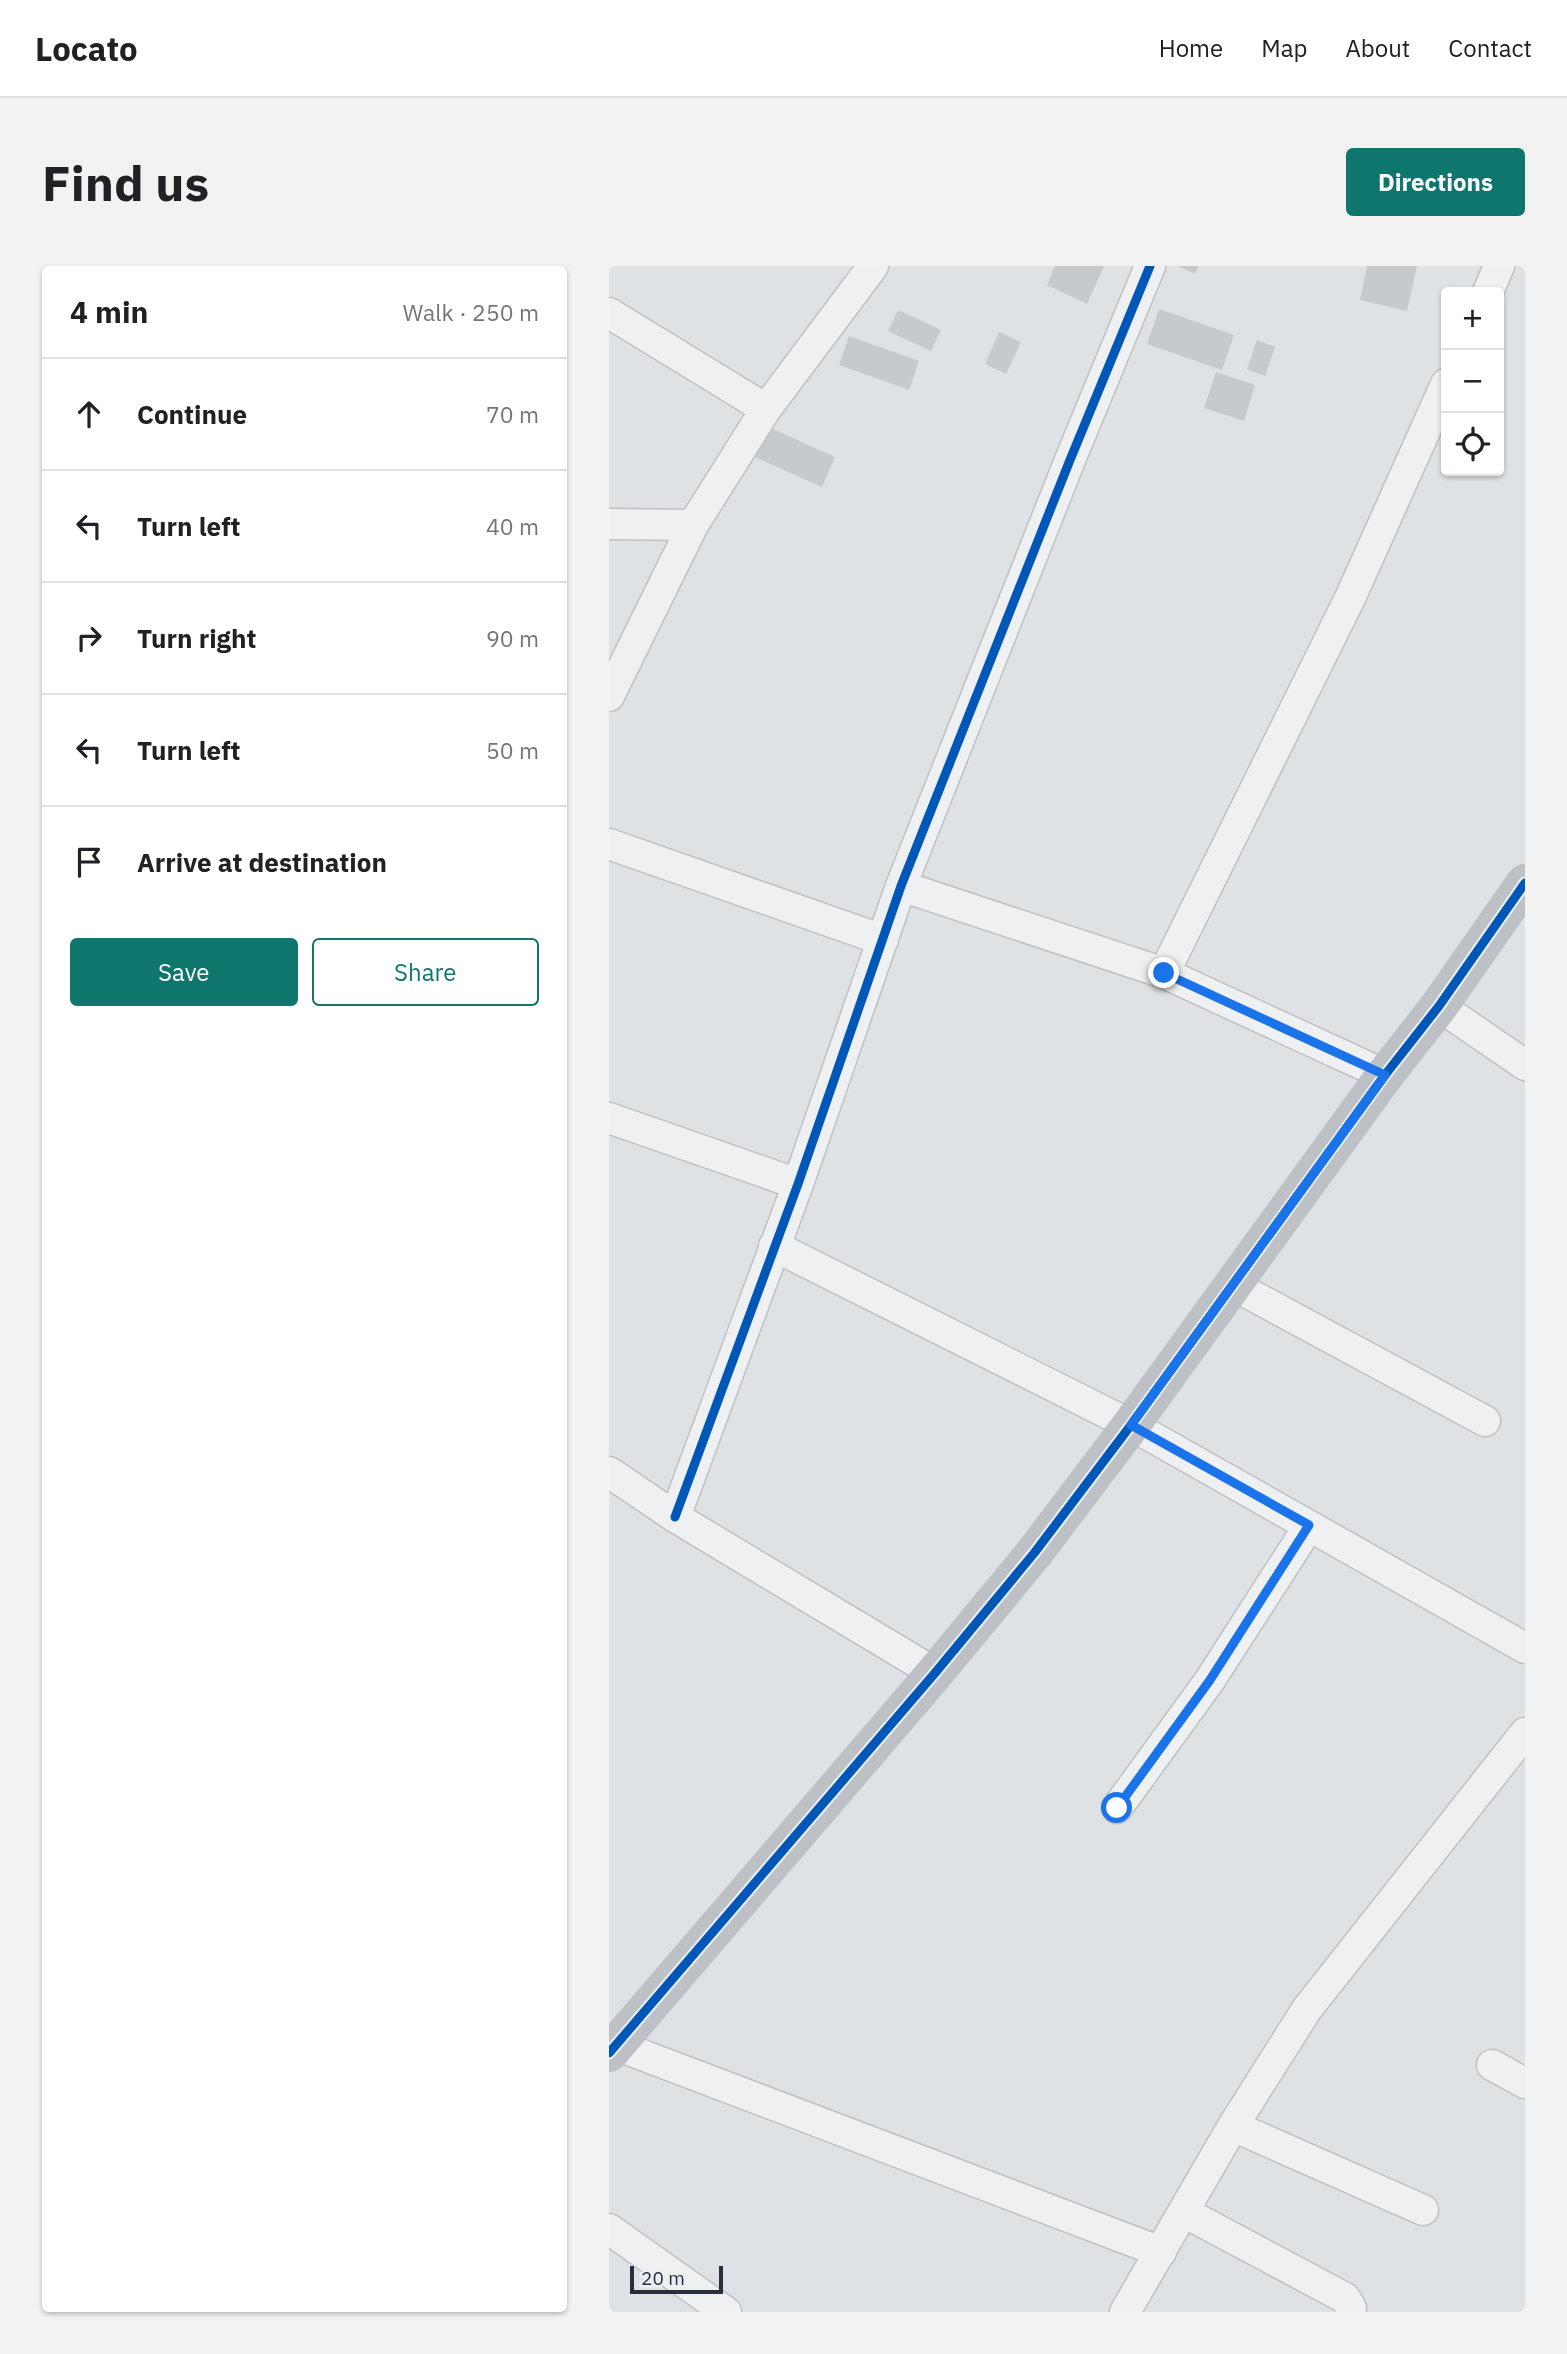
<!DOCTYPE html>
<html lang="en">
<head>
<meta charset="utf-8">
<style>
  body { margin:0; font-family:"IBM Plex Sans",sans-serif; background:#f2f2f2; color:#202124 }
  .controls { position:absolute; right:21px; top:21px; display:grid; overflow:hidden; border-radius:7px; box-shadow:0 2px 5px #0004 }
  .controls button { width:63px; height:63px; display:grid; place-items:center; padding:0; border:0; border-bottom:2px solid #e0e0e0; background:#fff; color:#202124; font:35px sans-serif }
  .scale { position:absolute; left:21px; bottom:18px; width:93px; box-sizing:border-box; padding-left:7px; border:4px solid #272f3d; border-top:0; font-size:19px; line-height:24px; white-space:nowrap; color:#272f3d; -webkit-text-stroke:5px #ecf0f5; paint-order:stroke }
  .stop { position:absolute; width:21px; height:21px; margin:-16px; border:5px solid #1a73e8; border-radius:50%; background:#fff }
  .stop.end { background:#1a73e8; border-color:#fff; box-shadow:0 2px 7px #0008 }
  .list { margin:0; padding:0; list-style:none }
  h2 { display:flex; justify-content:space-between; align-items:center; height:91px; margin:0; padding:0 28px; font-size:30px }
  h2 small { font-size:23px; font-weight:400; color:#757577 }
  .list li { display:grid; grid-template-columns:46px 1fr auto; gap:21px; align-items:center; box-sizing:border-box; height:112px; padding:0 28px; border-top:2px solid #e0e0e0 }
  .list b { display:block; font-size:26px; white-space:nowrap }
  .list em { font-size:23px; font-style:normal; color:#757577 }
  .actions { display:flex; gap:14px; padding:21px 28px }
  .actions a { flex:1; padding:16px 0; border:2px solid #0f766e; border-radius:7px; text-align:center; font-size:24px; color:#0f766e }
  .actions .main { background:#0f766e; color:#fff }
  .icon { flex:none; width:38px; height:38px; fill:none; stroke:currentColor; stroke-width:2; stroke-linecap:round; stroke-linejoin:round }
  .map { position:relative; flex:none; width:916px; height:2046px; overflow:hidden; border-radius:7px }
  header { display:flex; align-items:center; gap:42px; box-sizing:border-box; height:98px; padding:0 35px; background:#fff; border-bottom:2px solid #e0e0e0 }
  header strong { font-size:33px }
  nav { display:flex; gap:38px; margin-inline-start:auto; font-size:24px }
  .intro { display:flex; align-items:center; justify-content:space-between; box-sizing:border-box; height:168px; padding:0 42px }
  h1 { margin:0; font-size:49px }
  .button { padding:18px 32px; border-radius:7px; background:#0f766e; color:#fff; font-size:24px; font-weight:700 }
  main { display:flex; gap:42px; padding:0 42px }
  aside { flex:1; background:#fff; border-radius:7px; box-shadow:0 2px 5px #0004 }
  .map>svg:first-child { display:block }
  .building { fill:#c7cacd }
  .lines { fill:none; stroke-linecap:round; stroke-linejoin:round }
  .street-casing { stroke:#bec0c3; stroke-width:33 }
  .street { stroke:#eff0f1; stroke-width:30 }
  .secondary { stroke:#bdc0c4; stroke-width:38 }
  .cycleway-casing { stroke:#ecf0f5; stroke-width:13 }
  .cycleway { stroke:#0057b8; stroke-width:9 }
  .route { stroke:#1a73e8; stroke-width:9 }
</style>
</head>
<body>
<header>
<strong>Locato</strong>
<nav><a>Home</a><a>Map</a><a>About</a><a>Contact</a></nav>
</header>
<div class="intro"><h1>Find us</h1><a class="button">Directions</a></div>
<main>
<aside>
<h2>4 min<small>Walk · 250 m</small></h2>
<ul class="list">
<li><svg class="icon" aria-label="ahead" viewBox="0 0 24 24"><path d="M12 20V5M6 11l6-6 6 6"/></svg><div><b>Continue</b></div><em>70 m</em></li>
<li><svg class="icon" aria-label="left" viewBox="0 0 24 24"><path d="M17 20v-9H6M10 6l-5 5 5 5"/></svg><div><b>Turn left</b></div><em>40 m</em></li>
<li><svg class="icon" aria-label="right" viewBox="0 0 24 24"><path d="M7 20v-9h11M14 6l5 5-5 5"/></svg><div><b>Turn right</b></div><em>90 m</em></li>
<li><svg class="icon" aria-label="left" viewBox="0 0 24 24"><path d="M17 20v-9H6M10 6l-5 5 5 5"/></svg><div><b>Turn left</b></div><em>50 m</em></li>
<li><svg class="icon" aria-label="arrive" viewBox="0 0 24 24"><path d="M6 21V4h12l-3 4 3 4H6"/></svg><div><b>Arrive at destination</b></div></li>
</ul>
<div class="actions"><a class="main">Save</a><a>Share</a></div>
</aside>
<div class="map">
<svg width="916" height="2046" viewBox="0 0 916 2046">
  <rect width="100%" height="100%" fill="#dfe2e5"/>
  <path class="building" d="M446,0H495L478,38L438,19Z
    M569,0H590L586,8Z
    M758,0H808L798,45L751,34Z
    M550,43L625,69L613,104L538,78Z
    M289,44L332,64L322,85L279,65Z
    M390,66L412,76L397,108L376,98Z
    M240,70L310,95L300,124L230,99Z
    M648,74L666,81L656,110L638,103Z
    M607,106L646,119L635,155L595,142Z
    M155,159L226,191L213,221L141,189Z"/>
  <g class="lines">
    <g class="street-casing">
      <path id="street" d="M879,26L890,0
        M0,47L157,143
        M0,258L84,259
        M0,430L84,259L157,143L264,0
        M0,578L274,674
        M292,620L555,707L776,809
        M555,707L742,330L837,118
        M830,740L916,799
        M0,852L189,918
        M165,980L522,1159L916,1382
        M624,1019L876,1155
        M0,1206L66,1251L326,1407
        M66,1251L189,918L292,620L461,194L541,0
        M508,1542L601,1414L700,1260
        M7,1779L552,1986
        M883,1799L916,1817
        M624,1860L814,1944
        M575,1946L736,2032L742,2042V2046
        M0,1963L117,2046
        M516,2046L624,1860L698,1743L916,1467"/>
    </g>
    <use href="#street" class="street"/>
    <path class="secondary" d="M0,1787L326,1407L426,1286L522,1159L776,809L830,740L916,617"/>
    <g class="cycleway-casing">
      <path id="cycleway" d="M66,1251L189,918L292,620L461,194L541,0
        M0,1787L326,1407L426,1286L522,1159L776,809L830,740L916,617"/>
    </g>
    <use href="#cycleway" class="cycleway"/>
  </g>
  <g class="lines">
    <path class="route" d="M508,1542L601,1414L700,1259L522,1159L776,809L555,707"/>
  </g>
</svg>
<div class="controls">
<button>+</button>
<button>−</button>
<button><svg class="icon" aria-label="locate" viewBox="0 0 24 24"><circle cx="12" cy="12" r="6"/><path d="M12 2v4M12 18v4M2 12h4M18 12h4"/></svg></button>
</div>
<div class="scale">20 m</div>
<div class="stop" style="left:508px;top:1542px"></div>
<div class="stop end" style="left:555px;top:707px"></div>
</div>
</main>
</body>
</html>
